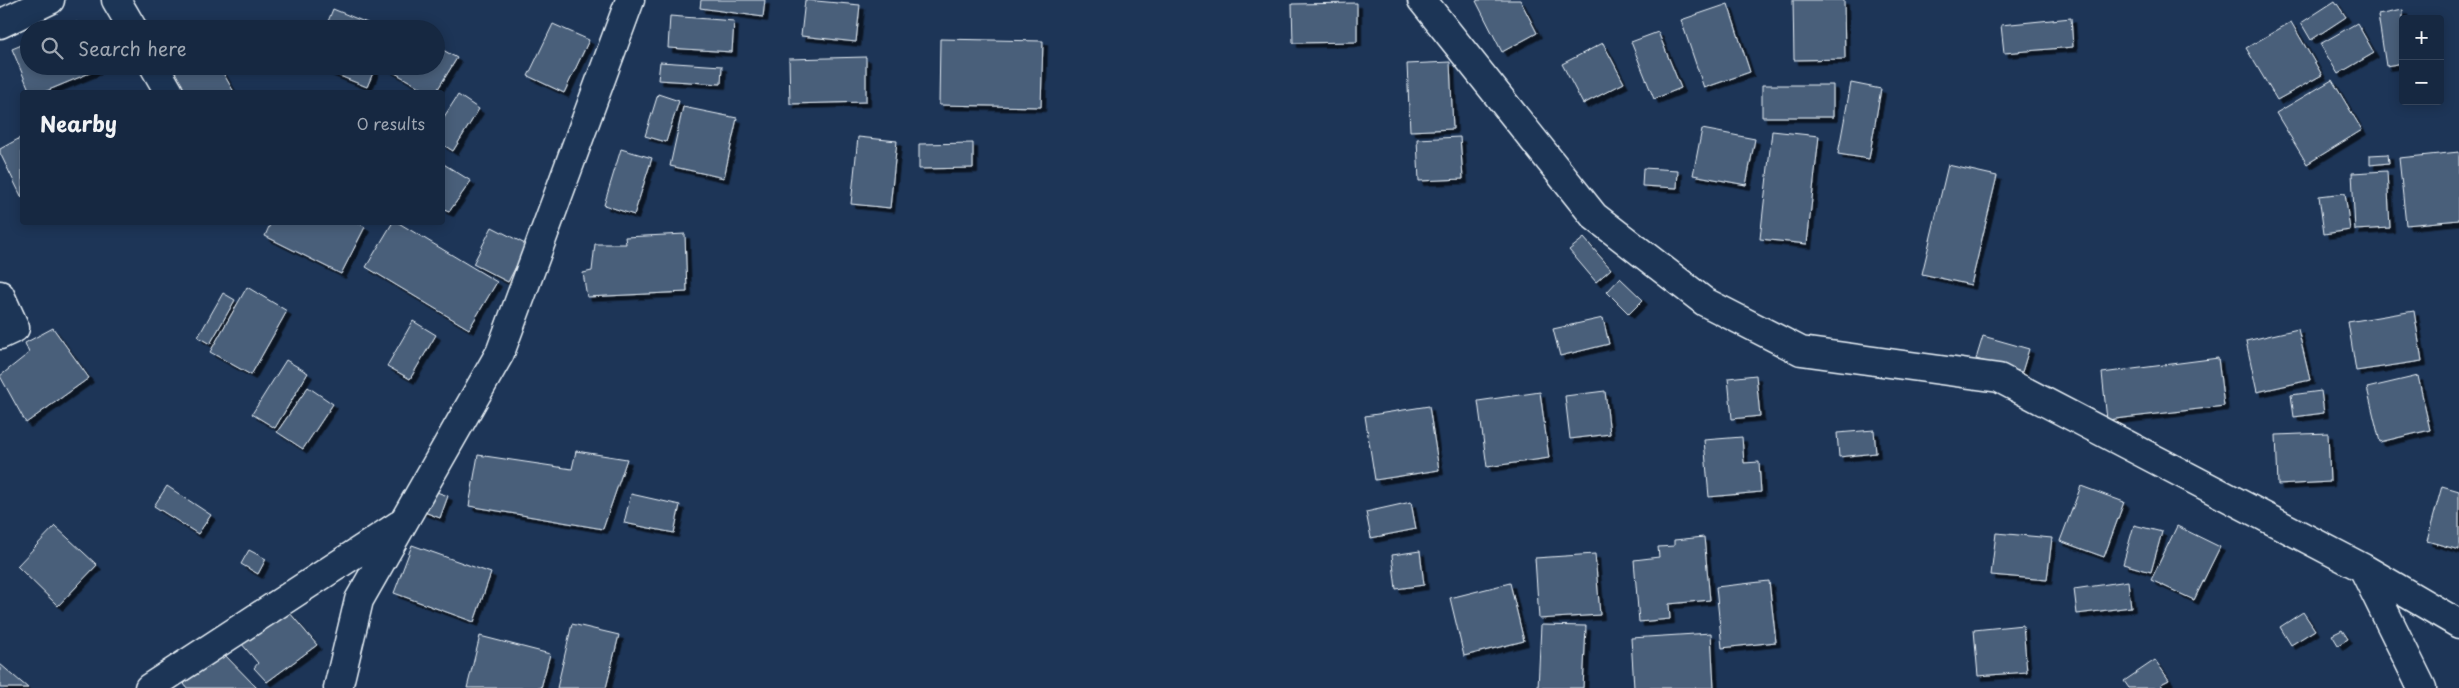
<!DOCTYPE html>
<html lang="en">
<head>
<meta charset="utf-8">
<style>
  body { margin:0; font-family:"Playpen Sans",sans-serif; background:#23344c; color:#f1f3f6 }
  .controls { position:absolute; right:15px; top:15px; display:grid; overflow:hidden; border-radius:5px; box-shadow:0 2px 12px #0003 }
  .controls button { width:45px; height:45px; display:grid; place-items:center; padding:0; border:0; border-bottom:1px solid #35445a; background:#162841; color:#f1f3f6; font:25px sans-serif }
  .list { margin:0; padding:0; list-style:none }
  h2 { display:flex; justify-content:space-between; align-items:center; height:65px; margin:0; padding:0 20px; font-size:21px }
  h2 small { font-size:16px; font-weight:400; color:#9ea6b1 }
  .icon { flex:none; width:28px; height:28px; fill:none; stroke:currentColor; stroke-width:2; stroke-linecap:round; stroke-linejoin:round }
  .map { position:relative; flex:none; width:2459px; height:688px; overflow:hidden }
  .search { position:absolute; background:#162841; box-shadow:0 2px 12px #0003; left:20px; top:20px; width:425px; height:55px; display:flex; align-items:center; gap:12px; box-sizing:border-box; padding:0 18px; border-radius:28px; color:#9ea6b1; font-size:19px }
  .panel { position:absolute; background:#162841; box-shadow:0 2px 12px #0003; left:20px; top:90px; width:425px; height:135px; border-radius:5px }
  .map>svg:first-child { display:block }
  .building { fill:#495e7a; stroke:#e8f1f8; filter:url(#shadow) }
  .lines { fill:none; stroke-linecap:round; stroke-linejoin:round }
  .street-casing { stroke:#e8f1f8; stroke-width:31 }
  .street { stroke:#1d3557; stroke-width:28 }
</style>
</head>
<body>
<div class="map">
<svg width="2459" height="688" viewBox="0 0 2459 688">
  <defs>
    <filter id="shadow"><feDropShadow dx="4.5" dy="4.5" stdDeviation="0" flood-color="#0009"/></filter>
  </defs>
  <rect width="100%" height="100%" fill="#1d3557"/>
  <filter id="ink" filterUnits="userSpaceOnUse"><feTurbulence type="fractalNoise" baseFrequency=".02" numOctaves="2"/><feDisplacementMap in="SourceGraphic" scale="10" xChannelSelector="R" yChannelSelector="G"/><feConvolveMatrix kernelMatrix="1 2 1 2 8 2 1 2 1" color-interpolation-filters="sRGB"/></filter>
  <g filter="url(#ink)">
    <path class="building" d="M701,0H765L763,17L700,8Z
      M805,0L860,5L856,42L801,36Z
      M1479,0H1520L1537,33L1502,52L1476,1Z
      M1793,0H1844L1845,59L1794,60Z
      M2335,1L2346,17L2311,40L2301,23Z
      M1357,3V42L1293,43L1292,4Z
      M1728,4L1750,72L1704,88L1681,20Z
      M333,9L382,29H325Z
      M2403,10V63L2386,66L2378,15Z
      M670,16L734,21L732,52L668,48Z
      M2071,18L2073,47L2004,53L2001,25Z
      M77,22L80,29H60Z
      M2291,22L2322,75L2277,100L2246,48Z
      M2357,23L2374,53L2338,74L2320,44Z
      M553,24L589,40L564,93L528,76Z
      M1658,32L1681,88L1654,99L1631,42Z
      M940,39L1043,41L1041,107L939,105Z
      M29,42V66H96L97,70L44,92H30L12,49Z
      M1603,43L1624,83L1583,104L1562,64Z
      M436,46L457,58L436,92H428L388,69L389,66H436Z
      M866,57V102L790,104L789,59Z
      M660,62L722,66L721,84L658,80Z
      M1450,62L1453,129L1410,131L1407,64Z
      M168,66H219L234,92H183Z
      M315,66H376L367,87Z
      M2332,80L2362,130L2307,164L2276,113Z
      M1851,83L1881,89L1869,159L1838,154Z
      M1762,85H1833V117H1762Z
      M658,94L679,101L666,142L645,136Z
      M458,95L479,109L453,151L442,144V120Z
      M683,107L737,118L724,178L670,166Z
      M1702,129L1755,139L1746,185L1693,175Z
      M1772,131L1819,136L1807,244L1760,239Z
      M22,137V198L0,153V149Z
      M858,137L897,141L890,208L851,204Z
      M1460,137L1463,179L1419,181L1417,139Z
      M973,143V168L919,169V144Z
      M621,149L652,158L634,215L604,205Z
      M2459,152V220L2406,225L2399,158Z
      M2388,154L2389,163L2370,165V155Z
      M442,163L471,181L449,212L442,209Z
      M1948,165L1997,176L1971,285L1922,274Z
      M1643,168L1678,170L1677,188L1642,186Z
      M2387,171L2390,228L2355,230L2352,173Z
      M2345,193L2350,230L2324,234L2319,196Z
      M271,222H356L365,227L341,274L265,236Z
      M393,222H397L497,282L469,329L366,267Z
      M492,227L527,245L508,282L473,264Z
      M685,234L687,292L587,297L583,273L592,271L595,244H626L625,237Z
      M1584,238L1611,269L1596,282L1569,250Z
      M1620,278L1643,300L1629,314L1607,292Z
      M247,287L287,311L251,375L210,352Z
      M223,293L235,300L210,344L198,337Z
      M2414,311L2422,361L2356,371L2348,322Z
      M1603,318L1609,344L1560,356L1553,329Z
      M413,321L436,335L410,379L387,366Z
      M53,328L89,378L26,423L0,376L29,353L25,343Z
      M2298,329L2310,380L2257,392L2246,341Z
      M1983,336L2029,349L2022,372L1976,359Z
      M2218,358L2224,406L2107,420L2102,373Z
      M286,360L308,373L275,428L252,414Z
      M1756,375L1760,416L1732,419L1728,378Z
      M2418,376L2430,430L2380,442L2367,388Z
      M308,387L333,404L303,449L277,432Z
      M1605,391L1610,434L1570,439L1565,396Z
      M2321,391L2324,413L2294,417L2291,395Z
      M1540,392L1549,458L1487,467L1478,401Z
      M1429,406L1439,470L1375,480L1365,416Z
      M1874,430L1876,453L1839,457L1837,433Z
      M2328,433L2330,482L2278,485L2276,435Z
      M1742,437L1744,463L1759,462L1761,492L1709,497L1704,440Z
      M576,451L627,459L603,529L469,506L478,455L572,469Z
      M167,486L211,515L198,534L154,506Z
      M2081,486L2124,502L2104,557L2060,541Z
      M2442,486L2459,491V550L2427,541Z
      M428,489L448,496L440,518L419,510Z
      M631,494L680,505L674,533L624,523Z
      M1411,502L1416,529L1371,538L1366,512Z
      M2134,525L2162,532L2151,572L2123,564Z
      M55,526L97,565L58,606L17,566Z
      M2177,526L2220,547L2194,600L2151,580Z
      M1996,533L2052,538L2047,580L1991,575Z
      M1704,537L1710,600L1669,604L1670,619L1639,622L1634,560L1659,557L1658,547L1674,546V540Z
      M412,545L491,573L474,622L394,593Z
      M249,550L266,559L258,574L241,564Z
      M1420,551L1424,585L1396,589L1392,555Z
      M1595,554L1600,615L1539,619L1535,558Z
      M1769,581L1776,642L1722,648L1716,587Z
      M2128,581L2131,607L2077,614L2074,589Z
      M1510,583L1524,641L1464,656L1450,598Z
      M284,606L317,645L267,682L254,668L258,663L235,636Z
      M2303,612L2315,630L2291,645L2280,627Z
      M572,624L619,635L606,688H557Z
      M1541,625L1586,626L1583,688H1538Z
      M2023,625L2027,672L1978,676L1974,630Z
      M2342,630L2348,639L2338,645L2332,635Z
      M1711,633L1714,688H1634L1631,638Z
      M480,636L550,654L541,688H467Z
      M220,650L257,688H187L184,684Z
      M2155,660L2169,680L2161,684L2163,688H2129L2124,681Z
      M0,664L28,688H0Z"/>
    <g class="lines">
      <g class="street-casing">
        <path id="street" d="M116,0L133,29
          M1422,0L1594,216L1705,302L1801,351L1999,378L2363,568L2422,688
          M0,24L50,0
          M154,66L169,92
          M0,295L15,328L0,335
          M2363,568L2459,624
          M149,688L399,525
          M338,688L359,600L500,353L630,0"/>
      </g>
      <use href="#street" class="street"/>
    </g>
  </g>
</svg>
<div class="controls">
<button>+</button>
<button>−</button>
</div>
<div class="search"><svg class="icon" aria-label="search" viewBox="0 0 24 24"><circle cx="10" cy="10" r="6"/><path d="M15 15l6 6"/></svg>Search here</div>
<section class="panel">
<h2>Nearby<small>0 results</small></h2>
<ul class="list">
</ul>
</section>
</div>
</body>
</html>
